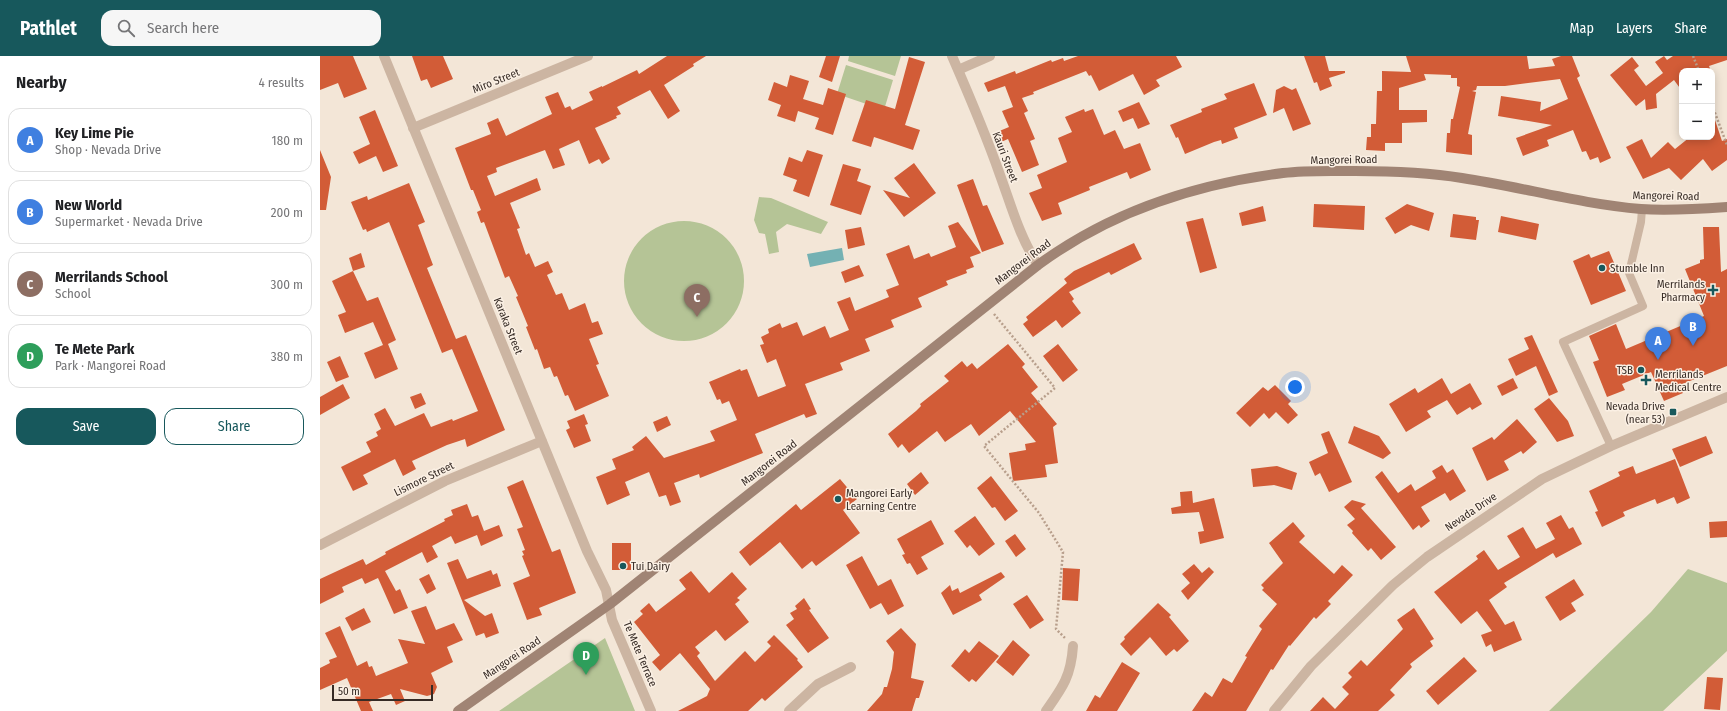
<!DOCTYPE html>
<html lang="en">
<head>
<meta charset="utf-8">
<style>
  body { margin:0; font-family:"Fira Sans Condensed",sans-serif; background:#f6f6f6; color:#202124 }
  .controls { position:absolute; right:12px; top:12px; display:grid; overflow:hidden; border-radius:8px; box-shadow:0 2px 10px #0003 }
  .controls button { width:36px; height:36px; display:grid; place-items:center; padding:0; border:0; border-bottom:1px solid #e0e0e0; background:#fff; color:#202124; font:20px sans-serif }
  .scale { position:absolute; left:12px; bottom:10px; width:101px; box-sizing:border-box; padding-left:4px; border:2px solid #362b25; border-top:0; font-size:11px; line-height:14px; white-space:nowrap; color:#362b25; -webkit-text-stroke:3px #fbf0e4; paint-order:stroke }
  .you { position:absolute; left:975px; top:331px; width:14px; height:14px; margin:-10px; border:3px solid #fff; border-radius:50%; background:#1a73e8; box-shadow:0 0 0 6px #1a73e833 }
  .badge { display:grid; place-items:center; width:26px; height:26px; border-radius:50%; background:#17585c; color:#fff; font-size:13px; font-weight:700 }
  .pin { position:absolute; translate:-50% -33px; filter:drop-shadow(0 1px 2px #0008) }
  .pin::after { content:''; position:absolute; top:21px; width:14px; height:12px; background:inherit; clip-path:polygon(0 0,100% 0,50% 100%) }
  .list { margin:0; padding:0; list-style:none }
  h2 { display:flex; justify-content:space-between; align-items:center; height:52px; margin:0; padding:0 16px; font-size:17px }
  h2 small { font-size:13px; font-weight:400; color:#757577 }
  .list li { display:grid; grid-template-columns:26px 1fr auto; gap:12px; align-items:center; box-sizing:border-box; height:64px; margin:0 8px 8px; padding:0 8px; border:1px solid #e0e0e0; border-radius:12px }
  .list b { display:block; font-size:15px; white-space:nowrap }
  .list p { margin:0; font-size:13px; white-space:nowrap; color:#757577 }
  .list em { font-size:13px; font-style:normal; color:#757577 }
  .actions { display:flex; gap:8px; padding:12px 16px }
  .actions a { flex:1; padding:9px 0; border:1px solid #17585c; border-radius:12px; text-align:center; font-size:14px; color:#17585c }
  .actions .main { background:#17585c; color:#fff }
  .icon { flex:none; width:22px; height:22px; fill:none; stroke:currentColor; stroke-width:2; stroke-linecap:round; stroke-linejoin:round }
  .map { position:relative; flex:none; width:1407px; height:655px; overflow:hidden }
  header { display:flex; align-items:center; gap:24px; box-sizing:border-box; height:56px; padding:0 20px; background:#17585c; color:#fff }
  header strong { font-size:19px }
  nav { display:flex; gap:22px; margin-inline-start:auto; font-size:14px }
  .search { width:280px; height:36px; background:#f6f6f6; display:flex; align-items:center; gap:10px; box-sizing:border-box; padding:0 14px; border-radius:12px; color:#757577; font-size:15px }
  main { display:flex }
  aside { flex:1; background:#fff }
  .map>svg:first-child { display:block }
  .green { fill:#b5c496 }
  .water { fill:#74b1b3 }
  .building { fill:#d25c37 }
  .lines { fill:none; stroke-linecap:round; stroke-linejoin:round }
  .path { stroke:#b89f8c; stroke-width:2.5; stroke-dasharray:2 2; stroke-linecap:butt }
  .service { stroke:#ccb5a2; stroke-width:8 }
  .minor { stroke:#ccb5a2; stroke-width:10 }
  .secondary { stroke:#a08474; stroke-width:10 }
  .poi-dot { fill:#17585c; stroke:#fbf0e4; stroke-width:1.5 }
  .labels { text-anchor:middle; dominant-baseline:central; stroke-width:3; stroke-linejoin:round; paint-order:stroke }
  .street-label { font-size:11px; fill:#362b25; stroke:#fbf0e4 }
  .poi-label { font-size:11px; fill:#362b25; stroke:#fbf0e4; text-anchor:start }
</style>
</head>
<body>
<header>
<strong>Pathlet</strong>
<div class="search"><svg class="icon" aria-label="search" viewBox="0 0 24 24"><circle cx="10" cy="10" r="6"/><path d="M15 15l6 6"/></svg>Search here</div>
<nav><a>Map</a><a>Layers</a><a>Share</a></nav>
</header>
<main>
<aside>
<h2>Nearby<small>4 results</small></h2>
<ul class="list">
<li><span class="badge" style="background:#3f7fe0">A</span><div><b>Key Lime Pie</b><p>Shop · Nevada Drive</p></div><em>180 m</em></li>
<li><span class="badge" style="background:#3f7fe0">B</span><div><b>New World</b><p>Supermarket · Nevada Drive</p></div><em>200 m</em></li>
<li><span class="badge" style="background:#8d6e63">C</span><div><b>Merrilands School</b><p>School</p></div><em>300 m</em></li>
<li><span class="badge" style="background:#2e9e5b">D</span><div><b>Te Mete Park</b><p>Park · Mangorei Road</p></div><em>380 m</em></li>
</ul>
<div class="actions"><a class="main">Save</a><a>Share</a></div>
</aside>
<div class="map">
<svg width="1407" height="655" viewBox="0 0 1407 655">
  <rect width="100%" height="100%" fill="#f3e6d7"/>
  <path class="green" d="M529,0H581L575,20L528,5Z
    M526,9L573,24L564,54L517,38Z
    M439,141L451,142L508,166L501,178L467,168L456,176L459,196L449,198L445,178L439,177L434,164Z
    M304 225a60 60 0 1 1 120 0a60 60 0 1 1-120 0Z
    M1368,513L1407,527V595L1343,655H1229L1331,556Z
    M285,582L315,655H179Z"/>
  <path class="water" d="M522,192L524,204L490,211L487,198Z"/>
  <path class="building" d="M0,0H33L47,33L24,42L18,27L0,34Z
    M92,0H123L133,23L111,32L107,23L101,25Z
    M347,0H386L373,8L374,10L344,29L360,55L348,63L330,34L297,51L301,58L296,60L297,62L275,72L290,103L282,108L279,103L269,108L259,84L239,93L245,109L233,113L225,94L176,112L177,116L167,120L175,140L217,122L221,134L190,147L200,172L197,173L206,199L209,197L215,211L228,205L233,216L227,219L236,239L242,237L249,254L265,247L272,267L278,265L283,278L269,283L279,308L276,309L289,340L255,355L248,339L245,340L237,320L234,321L230,311L224,313L217,293L215,294L206,271L208,270L196,241L198,240L189,220L185,222L164,166L161,167L157,156L161,154L153,134H151L135,92L171,78L167,67L178,62L186,80L232,58L225,41L238,36L245,52L250,50L252,54L273,44L269,36L282,30V31L317,14L319,18Z
    M506,0H520L512,26L499,21Z
    M758,0H856L862,11L836,24L840,30L824,39L813,18L779,35L771,19L769,20L766,15L713,36L714,38L702,42L708,55L704,57L715,83L710,85L719,109L702,116L688,83L681,86L677,76L689,71L682,55L693,51L685,30L668,36L664,27L695,15L696,18L731,4L732,6L743,2L744,5Z
    M984,0H1005L1009,15H1025V17L1009,22L1012,30L1000,35L997,26L994,27Z
    M1086,0H1207L1209,13L1235,10L1232,3L1241,0H1252L1260,20L1257,22L1291,102L1280,107L1278,101L1270,104L1266,95L1262,96L1253,74L1227,84L1229,90L1203,100L1196,82L1232,69L1178,60L1181,40L1221,46L1220,55L1248,43L1240,23L1185,30H1157L1156,34L1152,35L1156,36L1148,78L1152,79V99L1126,96L1127,77H1130L1131,63H1133L1140,31L1137,30V22H1131V19L1104,18L1106,24L1079,32V54H1107V66L1082,67V87H1065V95L1046,94L1047,81H1051V68H1056L1057,35H1062V15L1091,16Z
    M1344,0L1347,4L1353,0H1407V4L1389,10L1391,15H1362V35L1354,24L1336,38L1337,52L1326,54L1325,43L1316,50L1290,19L1312,1L1319,10L1314,14L1326,30L1343,17L1335,6Z
    M589,1L605,6L585,69L600,74L593,94L554,81L551,91L532,85L546,44L575,53Z
    M470,19L489,25L483,43L503,49L508,32L526,38L513,79L495,73L499,62L478,55L475,66L457,60L461,49L448,44L454,26L467,31Z
    M934,27L947,59L914,72L918,82L902,88L901,84L894,86L865,98L858,81L856,82L850,69L882,56L881,53L907,43L904,38Z
    M964,30L972,34L976,32L991,68L973,75L964,52L953,57L956,34Z
    M819,46L830,68L818,73L813,62L803,66L798,55Z
    M764,53L765,56L773,53L784,79L795,74L804,93L820,87L831,114L810,123L807,116L769,131L770,134L738,147L742,158L722,165L709,137L722,132L717,119L747,106L738,82L752,76L745,61Z
    M55,54L78,110L63,116L56,100L39,108L33,96L50,88L39,61Z
    M1392,61H1394L1402,85L1407,83V104L1392,115L1383,103L1361,124L1349,112L1323,123L1306,91L1322,83L1331,102L1348,86L1355,93L1370,81H1392Z
    M0,94L11,121L6,154H0Z
    M487,94L503,99L489,141L473,135L477,124L463,119L469,101L482,106Z
    M594,107L616,137L584,161L563,134L590,142L574,122Z
    M523,108L541,113L537,125L551,130L541,159L510,149Z
    M653,123L663,150L667,149L684,188L662,196L637,129Z
    M89,127L105,166L98,169L113,209L107,212L136,283L146,279L185,374L147,391L145,383L127,389L92,405L96,413L83,420L75,403L43,419L48,428L33,435L21,411L51,396L46,386L58,380L56,376L61,373L54,358L65,352L75,370L104,357L111,371L132,363L133,365L158,355L132,293L122,297L69,166L47,176L46,173L43,174L31,146L47,140L48,144Z
    M994,148L1045,150L1044,174L993,171Z
    M1087,148L1114,157L1109,175L1091,169L1075,178L1065,162Z
    M943,150L946,165L922,170L919,157Z
    M1133,158L1156,161V164H1159L1156,184L1130,181Z
    M1181,160L1219,168L1216,184L1178,176Z
    M883,162L897,212L880,217L866,166Z
    M638,166L661,197L650,201L654,211L646,214L647,217L626,225L628,229L598,242L602,251L571,264L574,271L545,283L550,295L520,307L523,314L485,328L497,358L486,362L484,358L435,378L443,397L380,422L379,418L354,427L361,446L350,450L346,439L339,441L329,416L305,426L310,439L287,449L276,421L296,413L292,403L314,394L312,391L326,380L344,402L395,385L390,375L417,364L409,345L402,348L400,343L397,344L389,326L420,313L421,315L427,313L438,341L466,330L456,303L447,307L440,289L444,288L441,281L449,277L448,273L460,267L462,272L477,266L483,280L505,270L510,282L529,274L517,246L530,241L535,255L569,241L566,234L579,229L566,198L589,189L594,203L609,197L611,201L636,191L628,170Z
    M541,171L545,189L528,193L525,174Z
    M1383,171H1399L1401,216L1407,213V310L1360,329L1363,337L1344,345L1331,316L1302,328L1305,334L1287,341L1273,306L1279,304L1269,280L1296,268L1306,293L1384,260L1365,213L1380,207V204L1384,203Z
    M814,187L822,203L791,219L789,216L749,236L754,243L752,245L761,257L742,272L736,264L713,281L703,268L708,264L706,261L747,227L744,223L754,215Z
    M1289,195L1306,235L1271,249L1253,205L1269,198L1271,202Z
    M41,197L45,211L33,215L29,202Z
    M539,209L544,220L525,227L521,216Z
    M33,215L47,245L58,241L76,284L68,288L78,313L55,323L44,297L63,289L53,266L25,277L18,259L26,256L12,225Z
    M1212,279L1238,336L1229,340L1216,310L1196,320L1188,303L1209,293L1204,282Z
    M688,288L705,308L702,311L718,331L711,337L737,368L733,371L738,407L725,409L727,421L693,425L689,397L706,394L705,388L716,386L690,355L659,380L651,368L625,386L617,375L589,397L582,388L578,392L568,378L596,355L601,350L600,348L629,325L624,320L642,305L647,311L652,307L657,313Z
    M738,288L758,314L743,326L723,300Z
    M20,300L29,321L16,326L7,306Z
    M1122,322L1131,338L1150,327L1162,348L1152,354L1150,351L1137,359L1127,344L1107,355L1111,361L1086,376L1069,348L1095,332L1098,337Z
    M1193,322L1198,332L1182,340L1177,330Z
    M23,328L30,342L0,359V341Z
    M955,329L971,345L968,348L978,359L968,368L956,356L949,363L944,357L930,371L916,357L943,331L948,335Z
    M101,337L106,348L95,353L90,341Z
    M1229,342L1248,365L1254,380L1237,386L1214,353Z
    M264,358L268,368L265,369L271,385L254,392L246,374L250,372L247,365Z
    M347,360L351,369L337,376L333,366Z
    M1197,363L1217,386L1203,398L1201,395L1184,405L1189,414L1167,425L1152,392L1172,381L1174,384Z
    M1034,370L1059,380L1071,397L1063,403L1028,387Z
    M1009,375L1032,426L1009,436L1000,417L995,420L989,406L1008,397L1001,378Z
    M1386,380L1393,397L1360,411L1352,393Z
    M1355,403L1370,442L1357,448L1354,441L1337,448L1335,443L1303,456L1305,460L1282,471L1275,456L1278,455L1269,435L1300,420L1298,416L1313,410L1316,418Z
    M1122,409L1127,417L1133,413L1146,435L1130,445L1125,437L1101,451L1110,465L1101,472L1099,469L1093,474L1055,421L1062,415L1078,437L1091,428L1095,435L1116,422L1112,415Z
    M957,410L977,417L972,434L954,429L933,431L931,413Z
    M601,416L609,427L595,439L587,428Z
    M671,420L698,455L685,465L675,451L672,452L657,432Z
    M520,423L537,443L523,454L540,477L496,510L492,505L482,513L460,486L430,510L419,496L476,448L481,454Z
    M203,424L232,496L240,493L256,537L219,552L222,559L207,564L193,527L210,520L202,500L204,499L202,495L205,494L197,473L203,471L187,431Z
    M872,435L873,447L894,442L904,482L880,488L878,476L884,475L879,456L852,458L851,452L861,450L860,436Z
    M1032,444L1046,448L1041,452L1076,491L1061,504L1051,492L1048,495L1032,477L1033,475L1027,469L1035,463L1024,451Z
    M147,448L152,461L158,459L164,475L179,469L183,480L161,490L157,479L135,488L131,480L112,490L118,501L107,507L102,496L65,515L76,535L80,533L88,552L74,558L58,522L45,528L42,522L22,531L24,536L0,548V523L43,503L46,509L66,498L65,496L125,465L124,463L133,459L131,454Z
    M1241,459L1249,473L1253,471L1262,488L1236,502L1233,497L1184,527L1187,531L1169,544L1185,569L1194,565L1202,584L1174,596L1171,588L1166,591L1161,579L1172,575L1157,555L1141,568L1114,536L1158,503L1156,500L1164,494L1178,514L1200,501L1187,480L1203,471L1216,493L1235,483L1226,467Z
    M655,460L675,488L659,500L650,489L647,492L634,475Z
    M611,464L624,488L601,501L608,513L597,519L590,507L587,508L582,499L585,498L577,483Z
    M1407,465V481L1390,482L1389,466Z
    M973,466L985,480L979,486L1014,518L1022,509L1033,519L1008,545L1011,548L996,563L994,561L970,590L969,589L953,614L951,613L926,655H872L885,636L892,641L903,622L912,627L927,601L925,600L942,573L939,570L957,548L942,534L944,532L941,529L963,507L949,487Z
    M695,478L706,493L696,501L685,485Z
    M292,487H311V514H292Z
    M542,500L558,530L571,523L584,550L568,559L561,547L550,553L526,509Z
    M138,503L147,523L171,514L173,519L177,517L181,530L144,544L165,560L172,557L179,577L166,582L164,577L156,580L127,507Z
    M874,508L882,517L889,511L894,516L868,544L861,535L870,527L862,518Z
    M743,512L760,513L758,545L742,544Z
    M371,515L389,537L412,516L427,533L417,542L420,544L415,548L429,566L405,585L396,574L375,591L380,597L377,600L395,625L425,595L435,606L451,590L447,586L454,579L478,603L477,604L483,611L445,645L442,642L428,655H358L387,640L390,633L360,597L340,615L332,606L340,599L314,566L323,558L320,555L329,547L336,556L366,533L359,524Z
    M681,516L685,521L659,539L662,544L633,559L621,537L630,529L632,535L638,532L640,537Z
    M109,518L116,533L107,538L99,523Z
    M1254,523L1264,539L1251,547L1256,555L1240,565L1225,541Z
    M707,539L724,564L710,573L693,548Z
    M484,542L491,553L489,554L509,582L488,597L466,569L474,563L470,557L477,553L475,550Z
    M838,547L851,559L849,561L869,585L857,596L854,593L846,600L830,581L811,600L800,588L805,583L804,581Z
    M106,550L116,574L134,567L143,584L127,591L133,606L111,617L117,631L114,638L107,640L80,633L85,645L76,649L71,638L49,646L53,655H41L27,622L0,634V612L10,607L9,604L17,601L5,577L20,570L37,610L47,605L49,611L52,610L56,620L88,607L78,583L105,588L91,555Z
    M44,552L51,566L32,575L25,562Z
    M1094,552L1114,583L1110,585L1113,590L1090,608L1092,611L1070,634L1075,639L1058,655H990L1003,641L1015,653L1029,638L1022,631L1032,621L1028,617L1041,604L1047,610L1083,573L1077,564Z
    M581,572L596,588L591,622L604,625L599,642H596L592,655H547L562,638L564,631H567L572,613L574,596L566,585Z
    M693,584L710,599L693,620L676,606Z
    M659,585L679,600L656,626L652,623L649,626L631,610L645,593L649,597Z
    M1144,601L1157,615L1118,649L1106,635Z
    M802,606L820,617L797,655H766L775,639L780,642Z
    M1387,621L1403,622L1400,654L1384,653Z"/>
  <g class="lines">
    <path class="path" d="M1373,0L1379,15
      M1392,49L1407,89
      M674,258L735,332L664,390L719,457L743,496L736,573L746,583"/>
    <path class="service" d="M1291,390L1243,286L1323,250L1309,217L1321,166L1322,153"/>
    <path class="minor" d="M64,0L267,495L286,534L292,564L331,655
      M632,0C649,39 666,79 680,119C691,149 700,182 718,209
      M638,14L670,0
      M93,72L268,0
      M0,489L125,425L222,385
      M469,655L498,628L531,611
      M726,655C743,631 751,620 753,590
      M954,655L991,610L1073,529L1107,501L1222,423L1291,390L1407,341"/>
    <path class="secondary" d="M138,655L290,548L718,209C790,156 875,128 963,117C987,114 1011,115 1035,115C1071,115 1106,116 1142,122C1202,131 1261,148 1321,153C1349,155 1379,153 1407,151"/>
  </g>
  <g class="poi-dot">
    <circle cx="1282" cy="212" r="4"/>
    <path d="M1391 228h4v4h4v4h-4v4h-4v-4h-4v-4h4z"/>
    <circle cx="1321" cy="314" r="4"/>
    <path d="M1324 318h4v4h4v4h-4v4h-4v-4h-4v-4h4z"/>
    <rect x="1349" y="352" width="8" height="8" rx="2"/>
    <circle cx="518" cy="443" r="4"/>
    <circle cx="303" cy="510" r="4"/>
  </g>
  <g class="labels">
    <g class="street-label">
      <text transform="translate(176 25) rotate(-22)">Miro Street</text>
      <text transform="translate(685 101) rotate(69)">Kauri Street</text>
      <text transform="translate(1024 104) rotate(-1)">Mangorei Road</text>
      <text transform="translate(1346 140) rotate(1)">Mangorei Road</text>
      <text transform="translate(703 206) rotate(-37)">Mangorei Road</text>
      <text transform="translate(188 270) rotate(68)">Karaka Street</text>
      <text transform="translate(449 407) rotate(-38)">Mangorei Road</text>
      <text transform="translate(104 423) rotate(-26)">Lismore Street</text>
      <text transform="translate(1151 456) rotate(-34)">Nevada Drive</text>
      <text transform="translate(320 598) rotate(67)">Te Mete Terrace</text>
      <text transform="translate(192 602) rotate(-34)">Mangorei Road</text>
    </g>
    <g class="poi-label">
      <text x="1290" y="212">Stumble Inn</text>
      <text x="1385" y="228" text-anchor="end">Merrilands<tspan x="1385" dy="13">Pharmacy</tspan></text>
      <text x="1313" y="314" text-anchor="end">TSB</text>
      <text x="1335" y="318">Merrilands<tspan x="1335" dy="13">Medical Centre</tspan></text>
      <text x="1345" y="350" text-anchor="end">Nevada Drive<tspan x="1345" dy="13">(near 53)</tspan></text>
      <text x="526" y="437">Mangorei Early<tspan x="526" dy="13">Learning Centre</tspan></text>
      <text x="311" y="510">Tui Dairy</text>
    </g>
  </g>
</svg>
<div class="controls">
<button>+</button>
<button>−</button>
</div>
<div class="scale">50 m</div>
<div class="you"></div>
<div class="pin badge" style="left:1338px;top:304px;background:#3f7fe0">A</div>
<div class="pin badge" style="left:1373px;top:290px;background:#3f7fe0">B</div>
<div class="pin badge" style="left:377px;top:261px;background:#8d6e63">C</div>
<div class="pin badge" style="left:266px;top:619px;background:#2e9e5b">D</div>
</div>
</main>
</body>
</html>
